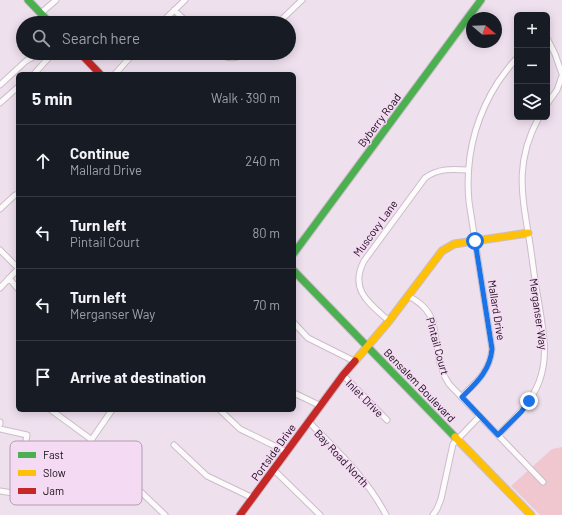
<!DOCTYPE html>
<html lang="en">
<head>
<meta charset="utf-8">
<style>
  body { margin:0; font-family:Barlow,sans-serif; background:#20242c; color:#f1f3f6 }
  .controls { position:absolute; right:12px; top:12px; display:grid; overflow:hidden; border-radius:6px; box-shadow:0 2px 10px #0003 }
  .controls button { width:36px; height:36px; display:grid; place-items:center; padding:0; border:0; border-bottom:1px solid #363941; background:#171b24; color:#f1f3f6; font:20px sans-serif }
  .compass { position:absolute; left:466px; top:12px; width:36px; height:36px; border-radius:50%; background:#171b24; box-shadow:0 2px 10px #0003; rotate:109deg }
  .stop { position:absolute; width:12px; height:12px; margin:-9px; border:3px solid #1a73e8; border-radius:50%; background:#fff }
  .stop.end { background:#1a73e8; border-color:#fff; box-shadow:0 1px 4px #0008 }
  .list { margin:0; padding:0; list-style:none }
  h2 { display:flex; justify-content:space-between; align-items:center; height:52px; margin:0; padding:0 16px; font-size:17px }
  h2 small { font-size:13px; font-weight:400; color:#9ea1a6 }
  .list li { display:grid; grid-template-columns:26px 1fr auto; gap:12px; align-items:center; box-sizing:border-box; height:72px; padding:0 16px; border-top:1px solid #363941 }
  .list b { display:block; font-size:15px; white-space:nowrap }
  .list p { margin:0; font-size:13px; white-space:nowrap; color:#9ea1a6 }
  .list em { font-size:13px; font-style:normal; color:#9ea1a6 }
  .icon { flex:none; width:22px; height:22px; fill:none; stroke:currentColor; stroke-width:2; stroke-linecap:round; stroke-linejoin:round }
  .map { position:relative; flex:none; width:562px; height:515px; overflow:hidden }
  .search { position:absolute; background:#171b24; box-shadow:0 2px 10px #0003; left:16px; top:16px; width:280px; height:44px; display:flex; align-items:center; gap:10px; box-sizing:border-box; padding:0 14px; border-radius:22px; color:#9ea1a6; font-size:15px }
  .panel { position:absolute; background:#171b24; box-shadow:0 2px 10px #0003; left:16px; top:72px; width:280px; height:340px; border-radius:6px }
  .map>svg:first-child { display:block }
  .green { fill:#f0c7cf }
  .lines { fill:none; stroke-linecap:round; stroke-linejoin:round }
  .street-casing { stroke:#cabdc9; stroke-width:7 }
  .fast-casing { stroke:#cabdc9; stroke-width:9 }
  .slow-casing { stroke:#cabdc9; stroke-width:9 }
  .jam-casing { stroke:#cabdc9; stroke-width:9 }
  .street { stroke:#fdfafc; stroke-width:5 }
  .fast { stroke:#4caf50; stroke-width:7 }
  .slow { stroke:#ffc107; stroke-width:7 }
  .jam { stroke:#c62828; stroke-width:7 }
  .route { stroke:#1a73e8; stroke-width:5 }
  .labels { text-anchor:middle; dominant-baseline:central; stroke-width:3; stroke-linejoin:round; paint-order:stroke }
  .street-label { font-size:11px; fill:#160d16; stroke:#f5daf4 }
  .key { fill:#f5daf4; stroke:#b29cb1; stroke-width:1 }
  .key-label { font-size:11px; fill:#160d16 }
</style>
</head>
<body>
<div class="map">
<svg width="562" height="515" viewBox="0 0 562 515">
  <rect width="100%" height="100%" fill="#efe0ee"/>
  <path class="green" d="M562,447V515H540L511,486L552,449Z"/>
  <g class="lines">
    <g class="street-casing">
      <path id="street" d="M174,10L188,23
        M41,13L56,0
        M161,23L185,0
        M278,23L302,0
        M547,38L555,54L562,74
        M218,53C228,59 235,60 245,53
        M34,74L53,53
        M115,74L134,53
        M0,85L26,61L40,53
        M0,103L18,87
        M547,104L557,90L562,76
        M0,209L15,195L18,194
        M0,250L18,268
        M9,278L18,289
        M0,288L18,269
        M408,296C420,302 428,309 433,322L440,364L445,377L449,384L543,482
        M389,321C369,303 349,290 364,261L425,178C438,168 453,169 468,170
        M294,323L308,338L354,361
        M343,375L387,420
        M294,393L321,406
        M461,397C476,383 490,371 492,349L469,202C465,159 475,118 498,82C504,74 510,65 517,58
        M51,410L92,440
        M220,410L240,429L287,452
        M0,422V424
        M309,422C337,451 367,478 386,515
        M0,429L27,435L16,494
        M498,435C514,419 531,403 539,382C549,356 543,331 539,304C535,284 533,264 530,244C522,195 514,163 539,117
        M174,445L207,476L253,498
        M274,470L320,515
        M0,491L32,496L39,495L54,489L65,478L112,410
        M141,492L165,515
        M433,515L437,509L441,499L453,444L480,416"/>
    </g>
    <g class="fast-casing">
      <path id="fast" d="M28,0L50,23
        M294,253L481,0
        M294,271L455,437"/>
    </g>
    <g class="slow-casing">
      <path id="slow" d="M355,361L389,321L442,251L454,244L528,233
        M455,437L531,515"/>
    </g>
    <g class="jam-casing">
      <path id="jam" d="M80,53L100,74
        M240,515L343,375L355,361"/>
    </g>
    <use href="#street" class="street"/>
    <use href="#fast" class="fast"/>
    <use href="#slow" class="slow"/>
    <use href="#jam" class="jam"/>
  </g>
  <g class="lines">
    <path class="route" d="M475,241L492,349C490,371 476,383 462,397L498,435L521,412L529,401"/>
  </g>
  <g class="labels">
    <g class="street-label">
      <text transform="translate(379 120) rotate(-53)">Byberry Road</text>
      <text transform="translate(375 228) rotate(-54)">Muscovy Lane</text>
      <text transform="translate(497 310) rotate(81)">Mallard Drive</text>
      <text transform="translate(539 314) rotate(82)">Merganser Way</text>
      <text transform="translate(438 346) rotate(75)">Pintail Court</text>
      <text transform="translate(420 385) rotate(46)">Bensalem Boulevard</text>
      <text transform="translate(365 398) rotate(45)">Inlet Drive</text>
      <text transform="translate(273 452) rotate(-54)">Portside Drive</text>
      <text transform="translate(342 458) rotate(47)">Bay Road North</text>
    </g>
  </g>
  <rect x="10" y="441" width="132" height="64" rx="6" class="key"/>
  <rect x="18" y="452" width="18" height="6" fill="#4caf50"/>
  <rect x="18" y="470" width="18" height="6" fill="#ffc107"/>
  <rect x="18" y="488" width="18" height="6" fill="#c62828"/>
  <g class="key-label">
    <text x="43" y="459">Fast</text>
    <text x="43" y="477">Slow</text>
    <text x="43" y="495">Jam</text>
  </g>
</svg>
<div class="controls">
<button>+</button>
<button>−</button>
<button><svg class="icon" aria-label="layers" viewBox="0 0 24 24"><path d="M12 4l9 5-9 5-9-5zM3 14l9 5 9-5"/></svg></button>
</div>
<svg class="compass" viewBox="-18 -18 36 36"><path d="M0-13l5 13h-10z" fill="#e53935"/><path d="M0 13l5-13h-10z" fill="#9ea1a6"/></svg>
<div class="stop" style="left:475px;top:241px"></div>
<div class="stop end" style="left:529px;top:401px"></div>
<div class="search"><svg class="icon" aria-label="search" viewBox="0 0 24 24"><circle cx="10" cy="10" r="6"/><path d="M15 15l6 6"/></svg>Search here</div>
<section class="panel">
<h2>5 min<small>Walk · 390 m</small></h2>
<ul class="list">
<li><svg class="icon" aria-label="ahead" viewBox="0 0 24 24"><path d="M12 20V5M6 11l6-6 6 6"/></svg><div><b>Continue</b><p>Mallard Drive</p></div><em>240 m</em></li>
<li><svg class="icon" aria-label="left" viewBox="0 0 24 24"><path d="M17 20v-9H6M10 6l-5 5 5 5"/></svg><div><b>Turn left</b><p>Pintail Court</p></div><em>80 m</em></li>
<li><svg class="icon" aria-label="left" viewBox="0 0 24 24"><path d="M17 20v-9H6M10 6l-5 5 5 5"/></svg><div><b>Turn left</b><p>Merganser Way</p></div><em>70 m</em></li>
<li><svg class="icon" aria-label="arrive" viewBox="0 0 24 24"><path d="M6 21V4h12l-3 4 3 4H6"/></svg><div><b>Arrive at destination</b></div></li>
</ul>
</section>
</div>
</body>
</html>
